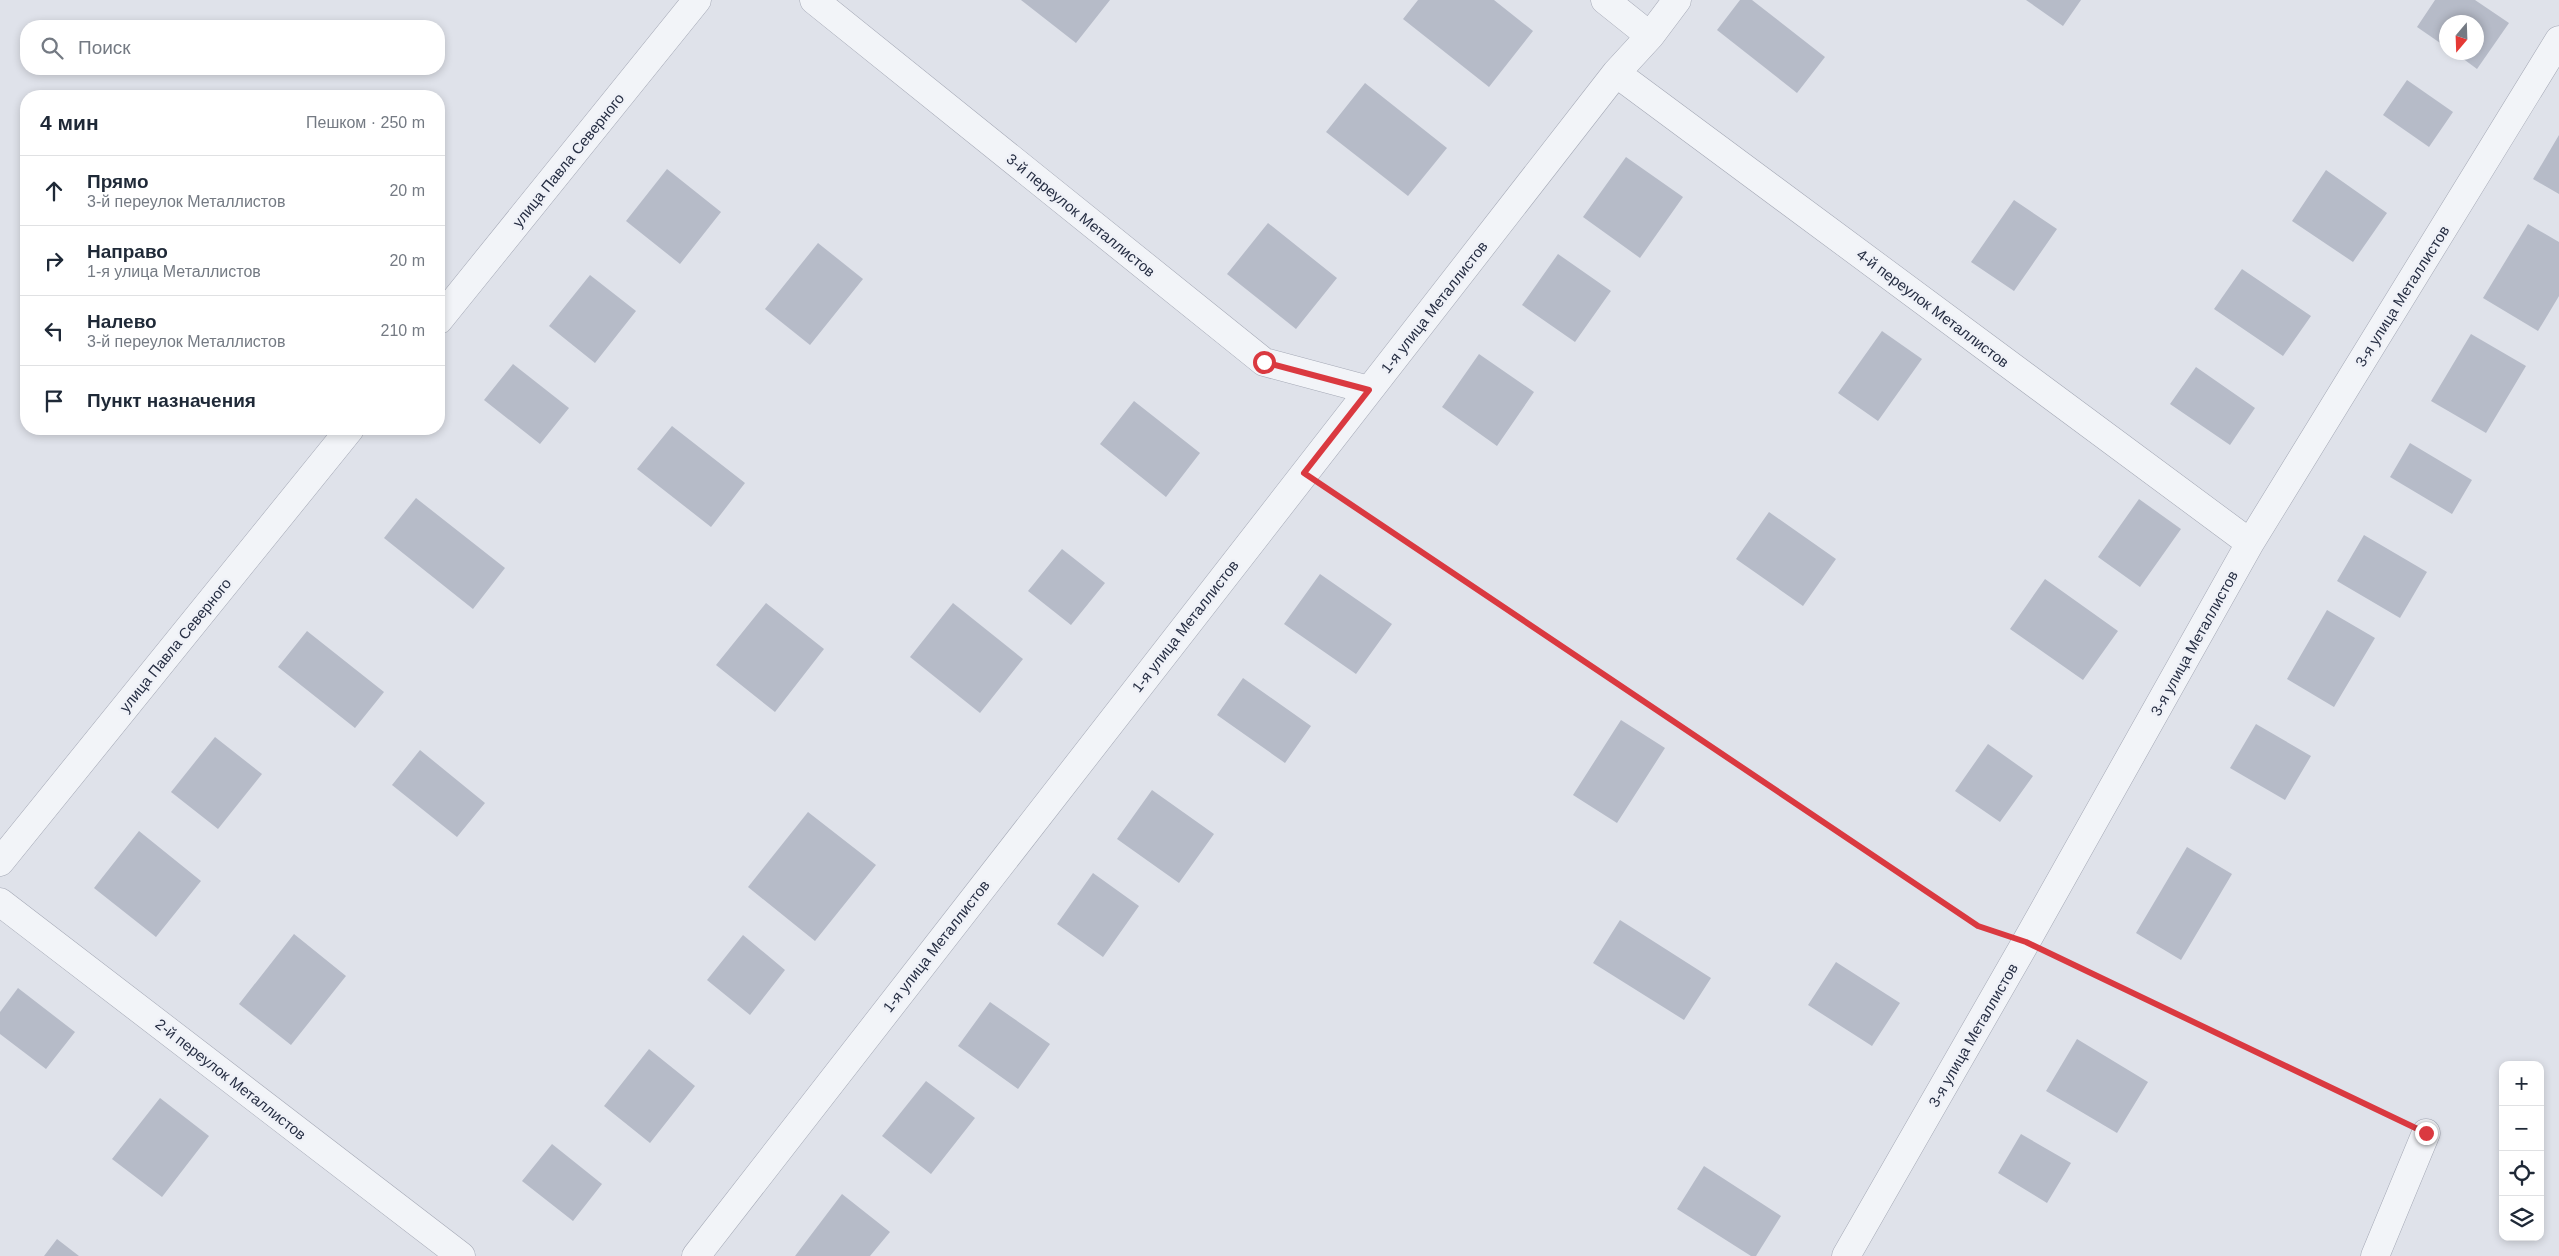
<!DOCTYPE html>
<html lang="ru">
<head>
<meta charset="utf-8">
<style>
  body { margin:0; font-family:Helvetica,sans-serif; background:#f6f6f7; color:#1f2937 }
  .controls { position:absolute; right:15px; bottom:15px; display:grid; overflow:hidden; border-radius:10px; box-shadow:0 2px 8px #0003 }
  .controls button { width:45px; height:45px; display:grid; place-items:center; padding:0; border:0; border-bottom:1px solid #e0e1e3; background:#fff; color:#1f2937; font:25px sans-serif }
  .compass { position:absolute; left:2439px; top:15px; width:45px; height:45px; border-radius:50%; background:#fff; box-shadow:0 2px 8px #0003; rotate:199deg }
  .stop { position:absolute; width:15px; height:15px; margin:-11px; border:4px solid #da3940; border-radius:50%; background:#fff }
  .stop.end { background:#da3940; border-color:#fff; box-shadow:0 1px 5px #0008 }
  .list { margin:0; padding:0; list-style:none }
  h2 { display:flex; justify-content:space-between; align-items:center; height:65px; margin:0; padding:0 20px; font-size:21px }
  h2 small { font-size:16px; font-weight:400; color:#747a83 }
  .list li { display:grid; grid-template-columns:32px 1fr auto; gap:15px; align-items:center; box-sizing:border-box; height:70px; padding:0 20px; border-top:1px solid #e0e1e3 }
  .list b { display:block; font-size:19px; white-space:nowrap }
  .list p { margin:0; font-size:16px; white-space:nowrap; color:#747a83 }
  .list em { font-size:16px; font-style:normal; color:#747a83 }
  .icon { flex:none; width:28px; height:28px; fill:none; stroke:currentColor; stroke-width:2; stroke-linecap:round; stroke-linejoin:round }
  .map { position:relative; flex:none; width:2559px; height:1256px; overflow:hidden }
  .search { position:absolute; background:#fff; box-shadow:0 2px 8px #0003; left:20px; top:20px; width:425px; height:55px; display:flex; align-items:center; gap:12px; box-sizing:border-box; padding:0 18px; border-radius:20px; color:#747a83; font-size:19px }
  .panel { position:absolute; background:#fff; box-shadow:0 2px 8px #0003; left:20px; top:90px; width:425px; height:345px; border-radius:20px }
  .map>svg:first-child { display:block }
  .building { fill:#b6bbc8 }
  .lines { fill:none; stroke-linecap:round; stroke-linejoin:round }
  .minor-casing { stroke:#a4a8b5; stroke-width:29 }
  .path { stroke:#b9bdc5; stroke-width:3; stroke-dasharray:4 4; stroke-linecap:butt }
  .minor { stroke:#f2f4f8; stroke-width:28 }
  .route { stroke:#da3940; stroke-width:6 }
  .labels { text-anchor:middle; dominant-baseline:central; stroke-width:5; stroke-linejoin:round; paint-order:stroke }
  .street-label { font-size:15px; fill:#262e43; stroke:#eff1f7 }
</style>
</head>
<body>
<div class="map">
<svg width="2559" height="1256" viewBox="0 0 2559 1256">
  <rect width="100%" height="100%" fill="#dfe2ea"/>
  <path class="building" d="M1021,0H1110L1076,43Z
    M1418,0H1494L1533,31L1489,87L1403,19Z
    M1740,0H1752L1825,57L1797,93L1717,30Z
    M2026,0H2081L2063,26Z
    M2435,0H2475L2509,23L2477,69L2454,52H2476V22H2446V47L2417,27Z
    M2407,80L2453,112L2429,147L2383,115Z
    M1365,83L1447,148L1408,196L1326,132Z
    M2559,135V194L2533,179Z
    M1626,157L1683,197L1640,258L1583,217Z
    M667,169L721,212L680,264L626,221Z
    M2326,170L2387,213L2353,262L2292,221Z
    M2014,200L2057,229L2014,291L1971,262Z
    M1268,223L1337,278L1296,329L1227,274Z
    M2528,224L2559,242V296L2538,331L2483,298Z
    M818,243L863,279L810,345L765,309Z
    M1558,254L1611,291L1575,342L1522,305Z
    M2242,269L2311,316L2283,356L2214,309Z
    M590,275L636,311L595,363L549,326Z
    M1882,331L1922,359L1878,421L1838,393Z
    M2471,334L2526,366L2486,433L2431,401Z
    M1479,354L1534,392L1497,446L1442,407Z
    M513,364L569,408L540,444L484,400Z
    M2196,367L2255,408L2230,445L2170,404Z
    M1134,401L1200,453L1166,497L1100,444Z
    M672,426L745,483L711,527L637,469Z
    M2410,443L2472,480L2452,514L2390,477Z
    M416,498L505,568L473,609L384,538Z
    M2139,499L2181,529L2140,587L2098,557Z
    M1769,512L1836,559L1803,606L1736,559Z
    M2364,535L2427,572L2400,618L2337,581Z
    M1062,549L1105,583L1071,625L1028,591Z
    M1320,574L1392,624L1356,674L1284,624Z
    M2045,579L2118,631L2083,680L2010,629Z
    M766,603L824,649L775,712L716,665Z
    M953,603L1023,659L980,713L910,657Z
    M2327,610L2375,638L2334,707L2287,679Z
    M307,631L384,692L355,728L278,667Z
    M1243,678L1311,726L1285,763L1217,715Z
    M1621,720L1665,748L1617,823L1573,795Z
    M2256,724L2311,756L2285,800L2230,768Z
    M215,737L262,774L218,829L171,792Z
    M1988,744L2033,776L2000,822L1955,791Z
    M420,750L485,803L457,837L392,785Z
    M1152,790L1214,834L1179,883L1117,839Z
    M808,812L876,865L815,941L748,887Z
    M139,831L201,881L156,937L94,888Z
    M2187,847L2232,874L2181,960L2136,933Z
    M1093,873L1139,906L1103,957L1057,924Z
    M1620,920L1711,978L1684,1020L1593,963Z
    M294,934L346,976L291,1045L239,1004Z
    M743,935L785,970L750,1015L707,980Z
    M1836,962L1900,1003L1872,1046L1808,1005Z
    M18,988L75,1032L46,1069L0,1034V1012Z
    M990,1002L1050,1044L1018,1089L958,1046Z
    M2077,1039L2148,1082L2117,1133L2046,1091Z
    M649,1049L695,1086L650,1143L604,1106Z
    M926,1081L975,1118L931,1174L882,1136Z
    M160,1098L209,1136L162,1197L112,1159Z
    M2021,1134L2071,1163L2047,1203L1998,1173Z
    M552,1144L602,1184L573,1221L522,1181Z
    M1704,1166L1781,1216L1756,1256H1751L1677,1209Z
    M842,1194L890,1232L870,1256H795Z
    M57,1239L79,1256H44Z"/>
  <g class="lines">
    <g class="minor-casing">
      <path id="minor" d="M814,0L1264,362L1369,390
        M1605,0L1650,36
        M1616,73L2250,543
        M439,320L697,0
        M0,862L350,429
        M0,902L461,1256
        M696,1256L1616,73L1650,36L1677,0
        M1846,1256L2026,942L2250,543L2559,40
        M2375,1256L2426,1133"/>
    </g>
    <path class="path" d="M1333,493L1978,927L1991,931
      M2057,957L2395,1118"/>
    <use href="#minor" class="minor"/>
  </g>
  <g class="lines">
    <path class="route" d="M1264,362L1369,390L1304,473L1978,926L2026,942L2426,1133"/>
  </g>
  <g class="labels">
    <g class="street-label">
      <text transform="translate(568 160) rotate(-51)">улица Павла Северного</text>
      <text transform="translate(1081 215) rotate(39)">3-й переулок Металлистов</text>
      <text transform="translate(2402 296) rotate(-58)">3-я улица Металлистов</text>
      <text transform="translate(1434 307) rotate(-52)">1-я улица Металлистов</text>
      <text transform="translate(1933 308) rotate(37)">4-й переулок Металлистов</text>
      <text transform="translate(1185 626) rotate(-52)">1-я улица Металлистов</text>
      <text transform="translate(2194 643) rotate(-61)">3-я улица Металлистов</text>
      <text transform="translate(175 645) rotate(-51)">улица Павла Северного</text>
      <text transform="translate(936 946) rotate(-52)">1-я улица Металлистов</text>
      <text transform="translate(1973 1035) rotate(-60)">3-я улица Металлистов</text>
      <text transform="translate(231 1079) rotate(38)">2-й переулок Металлистов</text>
    </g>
  </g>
</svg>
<div class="controls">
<button>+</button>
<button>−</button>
<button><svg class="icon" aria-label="locate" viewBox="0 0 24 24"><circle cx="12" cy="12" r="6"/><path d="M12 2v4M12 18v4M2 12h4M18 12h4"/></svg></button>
<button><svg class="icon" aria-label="layers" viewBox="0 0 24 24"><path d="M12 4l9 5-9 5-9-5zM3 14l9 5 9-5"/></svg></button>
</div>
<svg class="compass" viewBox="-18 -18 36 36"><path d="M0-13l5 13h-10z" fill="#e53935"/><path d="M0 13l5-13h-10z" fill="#747a83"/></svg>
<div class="stop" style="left:1264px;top:362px"></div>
<div class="stop end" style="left:2426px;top:1133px"></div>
<div class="search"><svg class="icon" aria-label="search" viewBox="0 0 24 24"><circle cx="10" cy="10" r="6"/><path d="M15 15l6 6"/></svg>Поиск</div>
<section class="panel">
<h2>4 мин<small>Пешком · 250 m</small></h2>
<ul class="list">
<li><svg class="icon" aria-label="ahead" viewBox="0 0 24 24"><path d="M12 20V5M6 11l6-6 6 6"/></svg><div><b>Прямо</b><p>3-й переулок Металлистов</p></div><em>20 m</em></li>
<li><svg class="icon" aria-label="right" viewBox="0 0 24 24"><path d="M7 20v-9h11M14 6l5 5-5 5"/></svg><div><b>Направо</b><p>1-я улица Металлистов</p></div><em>20 m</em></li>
<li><svg class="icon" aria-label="left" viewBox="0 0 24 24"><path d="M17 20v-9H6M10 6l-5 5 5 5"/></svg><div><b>Налево</b><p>3-й переулок Металлистов</p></div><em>210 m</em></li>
<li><svg class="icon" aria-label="arrive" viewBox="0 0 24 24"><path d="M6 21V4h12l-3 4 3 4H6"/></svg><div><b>Пункт назначения</b></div></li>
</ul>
</section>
</div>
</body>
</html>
